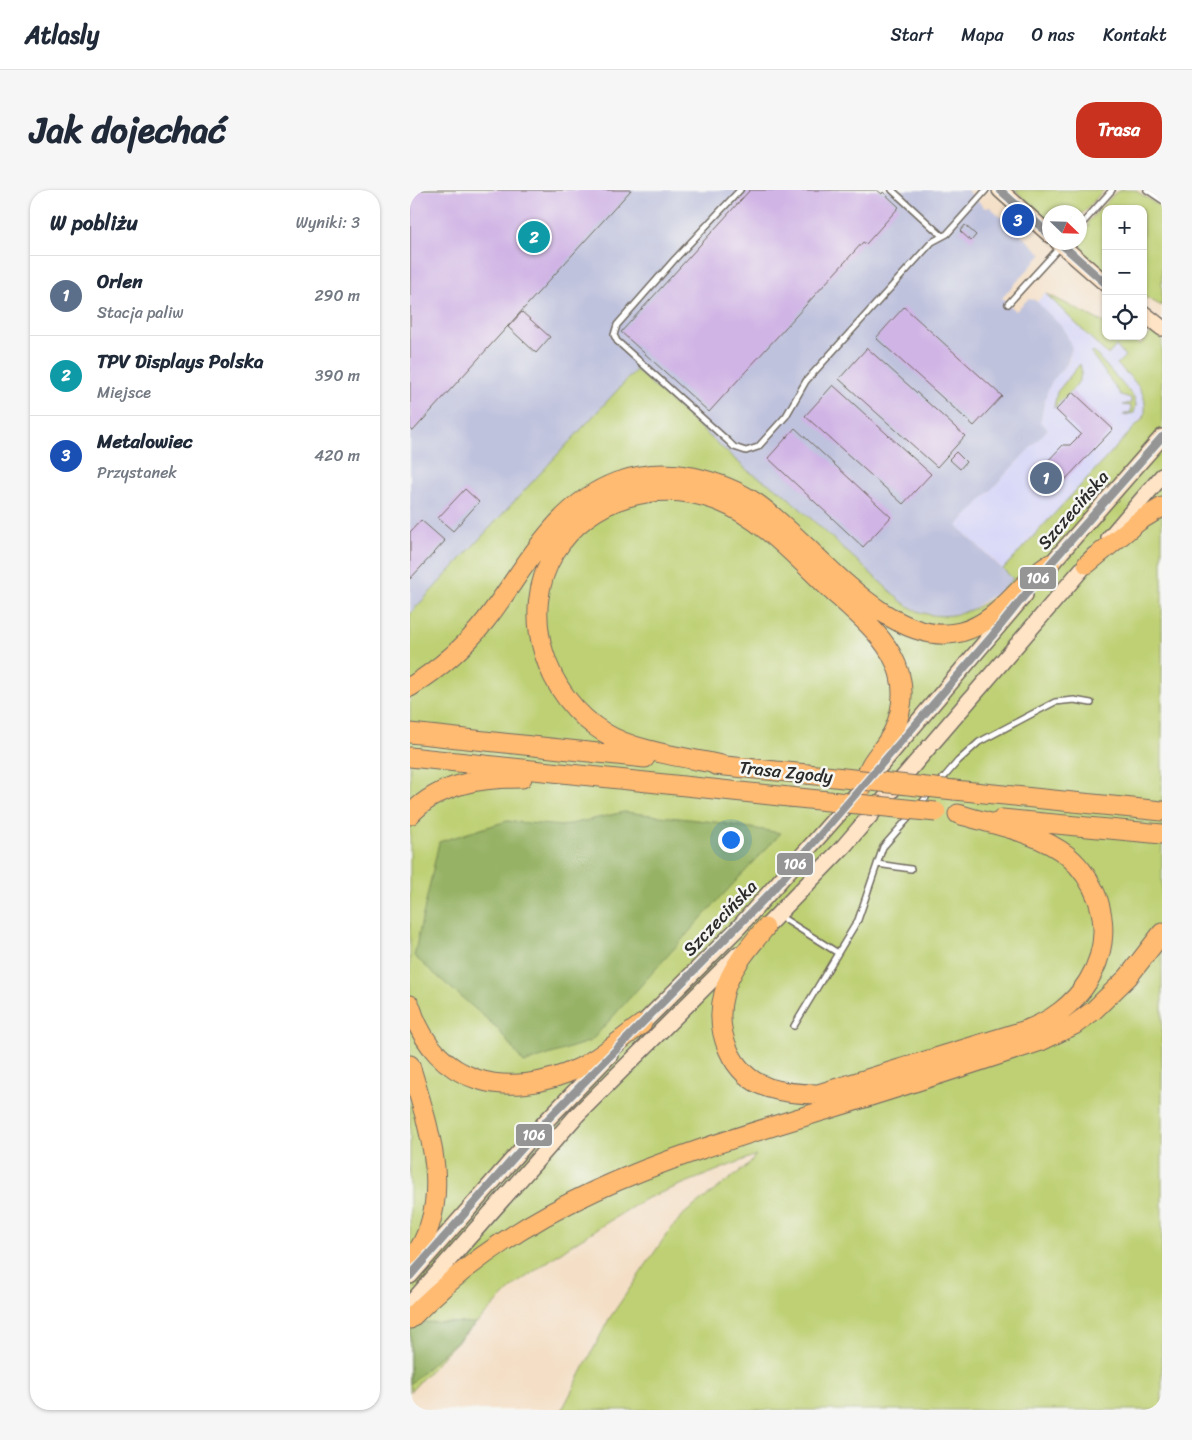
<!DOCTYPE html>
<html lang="pl">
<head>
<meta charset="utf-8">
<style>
  body { margin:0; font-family:Sriracha,sans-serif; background:#f6f6f7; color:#1f2937 }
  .controls { position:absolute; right:15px; top:15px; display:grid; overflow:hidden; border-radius:10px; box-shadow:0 1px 4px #0004 }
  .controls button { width:45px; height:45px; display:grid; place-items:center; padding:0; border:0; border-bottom:1px solid #e0e1e3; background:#fff; color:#1f2937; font:25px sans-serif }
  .compass { position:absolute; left:632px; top:15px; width:45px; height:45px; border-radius:50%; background:#fff; box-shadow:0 1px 4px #0004; rotate:113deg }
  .you { position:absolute; left:320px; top:649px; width:18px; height:18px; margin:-12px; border:4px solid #fff; border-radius:50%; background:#1a73e8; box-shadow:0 0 0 8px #1a73e833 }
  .badge { display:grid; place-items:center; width:32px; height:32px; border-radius:50%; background:#c8321e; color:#fff; font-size:16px; font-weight:700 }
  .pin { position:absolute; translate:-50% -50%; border:2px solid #fff; box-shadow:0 1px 5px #0006 }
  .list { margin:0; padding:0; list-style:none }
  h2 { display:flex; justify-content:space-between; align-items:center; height:65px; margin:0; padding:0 20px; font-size:21px }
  h2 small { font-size:16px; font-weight:400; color:#747a83 }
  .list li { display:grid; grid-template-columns:32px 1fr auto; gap:15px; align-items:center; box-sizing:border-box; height:80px; padding:0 20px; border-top:1px solid #e0e1e3 }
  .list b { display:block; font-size:19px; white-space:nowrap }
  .list p { margin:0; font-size:16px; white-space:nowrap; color:#747a83 }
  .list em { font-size:16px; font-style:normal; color:#747a83 }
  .icon { flex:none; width:28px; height:28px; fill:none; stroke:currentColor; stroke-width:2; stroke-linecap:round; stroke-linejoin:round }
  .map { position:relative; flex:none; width:752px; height:1220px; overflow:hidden; border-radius:20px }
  header { display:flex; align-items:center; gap:30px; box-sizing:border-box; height:70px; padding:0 25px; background:#fff; border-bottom:1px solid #e0e1e3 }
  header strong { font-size:24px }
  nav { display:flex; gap:28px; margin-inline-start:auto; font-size:18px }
  .intro { display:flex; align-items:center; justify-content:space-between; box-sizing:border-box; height:120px; padding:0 30px }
  h1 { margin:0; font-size:35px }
  .button { padding:12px 22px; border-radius:20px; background:#c8321e; color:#fff; font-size:18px; font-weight:700 }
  main { display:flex; gap:30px; padding:0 30px }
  aside { flex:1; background:#fff; border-radius:20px; box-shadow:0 1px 4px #0004 }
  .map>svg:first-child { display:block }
  .built { fill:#d8d7f8 }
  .industrial { fill:#bfc2dd }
  .green { fill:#bed073; stroke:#747e4f }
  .forest { fill:#96b265; stroke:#606e48 }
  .building { fill:#d0b4e5 }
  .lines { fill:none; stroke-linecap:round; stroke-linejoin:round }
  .lane-casing { stroke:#716a61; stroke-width:8 }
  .secondary-casing { stroke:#716a61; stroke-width:18 }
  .highway-casing { stroke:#716a61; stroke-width:21 }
  .lane { stroke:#fff; stroke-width:5 }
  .secondary { stroke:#ffe4c6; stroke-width:15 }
  .highway { stroke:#febb71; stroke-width:19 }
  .highway-bridge-casing { stroke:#716a61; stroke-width:21; stroke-linecap:butt }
  .highway-bridge { stroke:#febb71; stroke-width:19 }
  .bus-1-casing { stroke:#f6f6f2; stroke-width:11 }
  .bus-1 { stroke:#959595; stroke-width:8 }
  .labels { text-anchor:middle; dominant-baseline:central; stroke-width:5; stroke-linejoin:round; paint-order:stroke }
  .street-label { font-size:18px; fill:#2b2b2b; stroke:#f6f6f2 }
  .line-badge { stroke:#f6f6f2; stroke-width:2 }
  .badge-label { font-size:14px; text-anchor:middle; font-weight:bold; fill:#fff }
</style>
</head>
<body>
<header>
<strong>Atlasly</strong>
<nav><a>Start</a><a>Mapa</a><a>O nas</a><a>Kontakt</a></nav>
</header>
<div class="intro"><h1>Jak dojechać</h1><a class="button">Trasa</a></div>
<main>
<aside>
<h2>W pobliżu<small>Wyniki: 3</small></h2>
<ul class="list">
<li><span class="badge" style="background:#5c6f8a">1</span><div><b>Orlen</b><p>Stacja paliw</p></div><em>290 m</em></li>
<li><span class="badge" style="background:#0f9aa8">2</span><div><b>TPV Displays Polska</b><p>Miejsce</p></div><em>390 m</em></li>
<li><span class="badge" style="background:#1a4fb4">3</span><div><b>Metalowiec</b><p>Przystanek</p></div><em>420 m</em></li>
</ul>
</aside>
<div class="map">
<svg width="752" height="1220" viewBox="0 0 752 1220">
  <rect width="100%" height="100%" fill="#f6f6f2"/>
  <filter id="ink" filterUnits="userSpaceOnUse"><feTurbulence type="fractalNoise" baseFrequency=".02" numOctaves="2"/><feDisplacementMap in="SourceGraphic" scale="10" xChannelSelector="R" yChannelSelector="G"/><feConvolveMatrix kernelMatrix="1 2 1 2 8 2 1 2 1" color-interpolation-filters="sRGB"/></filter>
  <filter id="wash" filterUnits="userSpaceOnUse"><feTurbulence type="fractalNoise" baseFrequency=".0096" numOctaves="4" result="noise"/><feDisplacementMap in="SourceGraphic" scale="20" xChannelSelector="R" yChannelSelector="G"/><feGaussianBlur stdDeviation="1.12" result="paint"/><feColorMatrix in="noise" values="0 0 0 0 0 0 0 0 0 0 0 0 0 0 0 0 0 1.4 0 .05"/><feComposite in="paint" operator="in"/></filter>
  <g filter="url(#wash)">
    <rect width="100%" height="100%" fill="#f4dfc6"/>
    <path class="built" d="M635,103L697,165L706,156L716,166L707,175L730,197L735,206L736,220L730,233L593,379L547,336L638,239L630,232L637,202L642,191L658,173L662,158L654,139L627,112Z"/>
    <path class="industrial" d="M0,0H557L575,18L580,17L632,64L592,108L606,121L618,109L625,110L654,139L662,158L657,174L642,191L637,202L630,232L638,239L547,336L603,389L596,397L554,424L539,427L512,423L492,412L372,302L338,281L69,352L0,424Z"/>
    <path class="green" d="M605,0H694L670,26V22H640L639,32Z
      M711,0H725L752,18V116L733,106V19H696V81C675,64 661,61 679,35L677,33L705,3Z
      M635,103L696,134V146H721L730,155L752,131V1220H152L199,1129L259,1041L275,1023L337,976L346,965L235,1009L161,1055L105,1095L37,1162L0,1202V424L226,180L338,281L372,302L492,412C498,416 506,421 513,423C547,433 581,414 603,389L593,379L734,227C740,202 723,190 707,174L715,166L706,156L698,165Z
      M683,161L724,207L726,215L724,223L713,225L721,222V216L713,215L721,213V208L711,205L681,163Z
      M670,174C677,192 655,206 644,218L647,202Z"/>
    <path class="forest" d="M214,622L305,632L371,643L296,723L181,851L114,873L86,837L4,766L29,652L97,631L152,636Z
      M8,1132L66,1133L0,1194V1142Z"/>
    <g id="blocks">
      <path class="building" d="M0,0H221L3,241L0,239Z
        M340,0H467L472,4L473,2L489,17L456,54L453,52L299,222L211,142Z
        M555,35L566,45L561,51L550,41Z
        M494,117L592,206L564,236L466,148Z
        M112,122L140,147L126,163L98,137Z
        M457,158L555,246L527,277L429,189Z
        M423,195L521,284L493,314L395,226Z
        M663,202L703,239L654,291L635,274L653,255H660L671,244L646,220Z
        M385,238L481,327L453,357L358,268Z
        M546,262L556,272L550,279L539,269Z
        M55,299L69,312L43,341L28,328Z
        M11,330L35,351L0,389V342Z"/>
    </g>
  </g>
  <g filter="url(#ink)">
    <use href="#blocks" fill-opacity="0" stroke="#716a61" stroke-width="1"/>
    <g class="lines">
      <g class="lane-casing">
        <path id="lane" d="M330,0L265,69L207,135L204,145L207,151L319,252L324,257L336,261L348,257L376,226L396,191L522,52L537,44L576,0
          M482,0L532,46
          M737,0L752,10
          M670,36L702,0
          M598,114L650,57
          M529,593L548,571L569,552L620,525L645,512L664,510L681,513
          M509,616L521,601
          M467,674L501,679
          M368,725L428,763L384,836
          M428,763L448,730L473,657L502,624"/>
      </g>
      <g class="secondary-casing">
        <path id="secondary" d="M590,0L640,45
          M648,52L696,94
          M733,123L752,138
          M699,348L752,286
          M633,383L752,247
          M465,582L615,405
          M348,745L434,656L684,365
          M224,842L328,738L444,607
          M0,1086L137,930L200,865
          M0,1114L167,925L328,764"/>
      </g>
      <g class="highway-casing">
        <path id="highway" d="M677,374L729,331L752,317
          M0,497C29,479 54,458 76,430C115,380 143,316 207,292C232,283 258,282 283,287C305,292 327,300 346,313C402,351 477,461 551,442C591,431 607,394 640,374
          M0,543L235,568
          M0,567L379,607
          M305,575L397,584
          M316,576C281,568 225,562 195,543C136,508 107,423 145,362C180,307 248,288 308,311C352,328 387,368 421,400C463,438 512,475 484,540C479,551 471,560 464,570C458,578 455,589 451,598
          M544,600L752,621
          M0,625C29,593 71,588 112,588
          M592,629L752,644
          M355,738C340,756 320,779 314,803C304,840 320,885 359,898C375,903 391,904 408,904L613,841C668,823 707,769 688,710C682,694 672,678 658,666C628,642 584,635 548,624
          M0,815C25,896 98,911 169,878C191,868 212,848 232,834
          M0,875C19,940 47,1012 0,1072
          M0,1129C118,1007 262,967 419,919C490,897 561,874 631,851L664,835L683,821L718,787L752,743"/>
      </g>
      <use href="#lane" class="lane"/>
      <use href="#secondary" class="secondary"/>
      <use href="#highway" class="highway"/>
      <g class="highway-bridge-casing">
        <path id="highway-bridge" d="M397,584L544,600
          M379,607L526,622"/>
      </g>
      <use href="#highway-bridge" class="highway-bridge"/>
      <g class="bus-1-casing">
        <path id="bus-1" d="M590,0L640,45
          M649,52L696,94
          M0,1086L137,930L361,702L582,446L640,374L752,247"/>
      </g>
      <use href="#bus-1" class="bus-1"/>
    </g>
  </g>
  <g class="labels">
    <g class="street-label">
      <text transform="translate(663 320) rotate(-49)">Szczecińska</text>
      <text transform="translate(376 582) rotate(6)">Trasa Zgody</text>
      <text transform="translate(310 728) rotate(-46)">Szczecińska</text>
    </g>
  </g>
  <g class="line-badge">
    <rect x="609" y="376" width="38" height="24" rx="5" fill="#959595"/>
    <rect x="366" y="662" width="38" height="24" rx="5" fill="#959595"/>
    <rect x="105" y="933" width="38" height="24" rx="5" fill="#959595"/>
  </g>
  <g class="badge-label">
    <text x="628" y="393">106</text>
    <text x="385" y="679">106</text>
    <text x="124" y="950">106</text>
  </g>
</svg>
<div class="controls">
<button>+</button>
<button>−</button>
<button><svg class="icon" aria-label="locate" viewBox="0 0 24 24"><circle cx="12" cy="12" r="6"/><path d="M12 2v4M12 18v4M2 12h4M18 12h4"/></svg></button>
</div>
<svg class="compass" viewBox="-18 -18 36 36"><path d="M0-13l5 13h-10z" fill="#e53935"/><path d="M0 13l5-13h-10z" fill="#747a83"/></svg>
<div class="you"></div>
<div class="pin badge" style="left:636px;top:288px;background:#5c6f8a">1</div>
<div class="pin badge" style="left:124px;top:47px;background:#0f9aa8">2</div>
<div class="pin badge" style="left:608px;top:30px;background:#1a4fb4">3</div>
</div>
</main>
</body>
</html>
